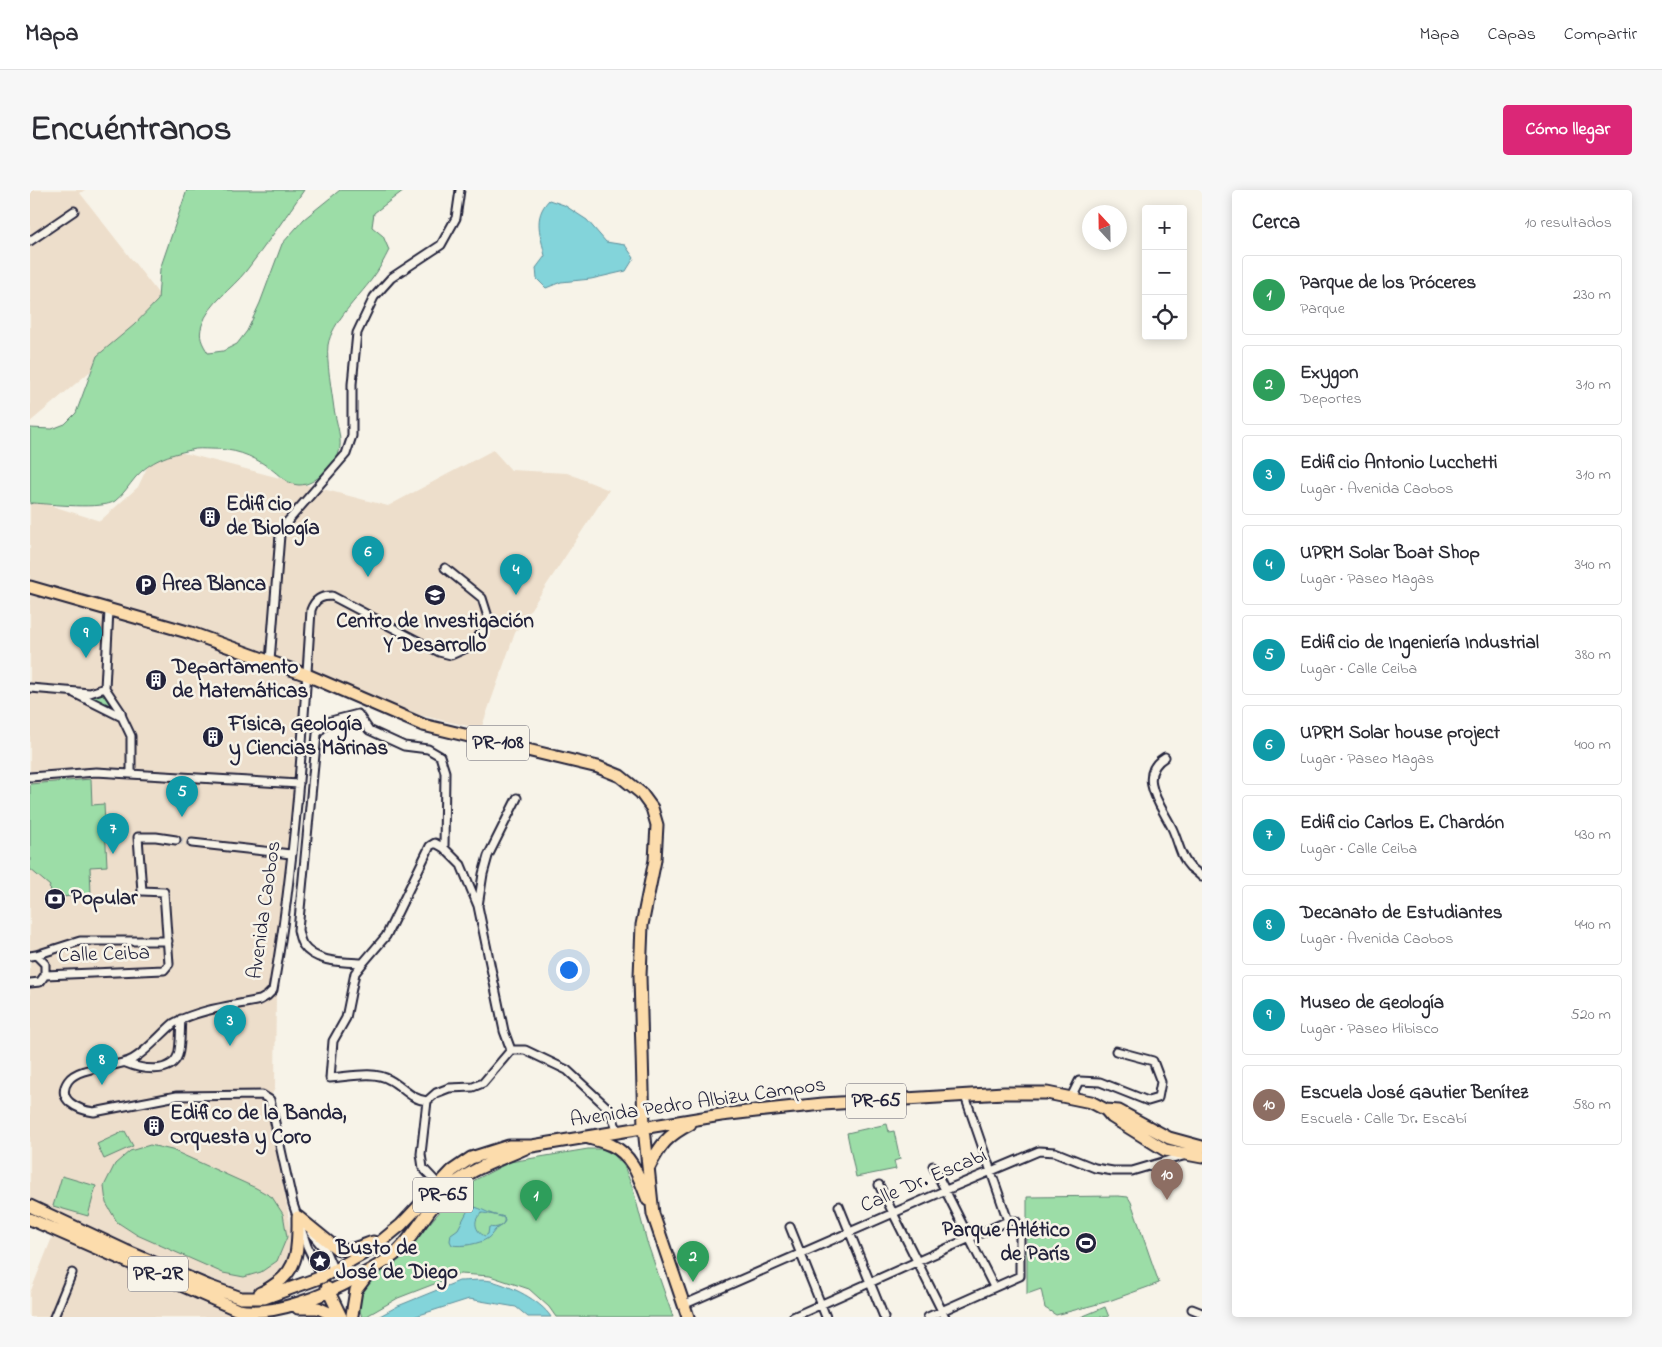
<!DOCTYPE html>
<html lang="es">
<head>
<meta charset="utf-8">
<style>
  body { margin:0; font-family:"Indie Flower",sans-serif; background:#f7f7f7; color:#2b2b33 }
  .controls { position:absolute; right:15px; top:15px; display:grid; overflow:hidden; border-radius:5px; box-shadow:0 2px 12px #0003 }
  .controls button { width:45px; height:45px; display:grid; place-items:center; padding:0; border:0; border-bottom:1px solid #e1e1e2; background:#fff; color:#2b2b33; font:25px sans-serif }
  .compass { position:absolute; left:1052px; top:15px; width:45px; height:45px; border-radius:50%; background:#fff; box-shadow:0 2px 12px #0003; rotate:338deg }
  .you { position:absolute; left:538px; top:779px; width:18px; height:18px; margin:-12px; border:4px solid #fff; border-radius:50%; background:#1a73e8; box-shadow:0 0 0 8px #1a73e833 }
  .badge { display:grid; place-items:center; width:32px; height:32px; border-radius:50%; background:#db2777; color:#fff; font-size:16px; font-weight:700 }
  .pin { position:absolute; translate:-50% -41px; filter:drop-shadow(0 1px 2px #0008) }
  .pin::after { content:''; position:absolute; top:26px; width:18px; height:15px; background:inherit; clip-path:polygon(0 0,100% 0,50% 100%) }
  .list { margin:0; padding:0; list-style:none }
  h2 { display:flex; justify-content:space-between; align-items:center; height:65px; margin:0; padding:0 20px; font-size:21px }
  h2 small { font-size:16px; font-weight:400; color:#7c7c81 }
  .list li { display:grid; grid-template-columns:32px 1fr auto; gap:15px; align-items:center; box-sizing:border-box; height:80px; margin:0 10px 10px; padding:0 10px; border:1px solid #e1e1e2; border-radius:5px }
  .list b { display:block; font-size:19px; white-space:nowrap }
  .list p { margin:0; font-size:16px; white-space:nowrap; color:#7c7c81 }
  .list em { font-size:16px; font-style:normal; color:#7c7c81 }
  .icon { flex:none; width:28px; height:28px; fill:none; stroke:currentColor; stroke-width:2; stroke-linecap:round; stroke-linejoin:round }
  .map { position:relative; flex:none; width:1172px; height:1127px; overflow:hidden; border-radius:5px }
  header { display:flex; align-items:center; gap:30px; box-sizing:border-box; height:70px; padding:0 25px; background:#fff; border-bottom:1px solid #e1e1e2 }
  header strong { font-size:24px }
  nav { display:flex; gap:28px; margin-inline-start:auto; font-size:18px }
  .intro { display:flex; align-items:center; justify-content:space-between; box-sizing:border-box; height:120px; padding:0 30px }
  h1 { margin:0; font-size:35px }
  .button { padding:12px 22px; border-radius:5px; background:#db2777; color:#fff; font-size:18px; font-weight:700 }
  main { display:flex; gap:30px; padding:0 30px }
  aside { flex:1; background:#fff; border-radius:5px; box-shadow:0 2px 12px #0003 }
  .map>svg:first-child { display:block }
  .built { fill:#eddecb }
  .green { fill:#9cdda7; stroke:#5f8071 }
  .water { fill:#83d4da; stroke:#5c8d9a; fill-rule:evenodd }
  .lines { fill:none; stroke-linecap:round; stroke-linejoin:round }
  .street-tunnel { stroke:#ccc9c5; stroke-width:7; stroke-dasharray:7 3.5; stroke-linecap:butt }
  .street-casing { stroke:#22223b; stroke-width:11 }
  .primary-casing { stroke:#22223b; stroke-width:15 }
  .street { stroke:#f7f3e8; stroke-width:7 }
  .primary { stroke:#fcdcac; stroke-width:11 }
  .labels { text-anchor:middle; dominant-baseline:central; stroke-width:5; stroke-linejoin:round; paint-order:stroke }
  .shield { fill:#f7f3e8; stroke:#62616f; stroke-width:1 }
  .shield-label { font-size:20px; font-weight:bold; fill:#22223b }
  .poi-label { font-size:21px; font-weight:bold; fill:#22223b; stroke:#f7f3e8; text-anchor:start }
  .street-label { font-size:21px; fill:#22223b; stroke:#f7f3e8 }
</style>
</head>
<body>
<header>
<strong>Mapa</strong>
<nav><a>Mapa</a><a>Capas</a><a>Compartir</a></nav>
</header>
<div class="intro"><h1>Encuéntranos</h1><a class="button">Cómo llegar</a></div>
<main>
<div class="map">
<svg width="1172" height="1127" viewBox="0 0 1172 1127">
  <rect width="100%" height="100%" fill="#f7f3e8"/>
  <filter id="ink" filterUnits="userSpaceOnUse"><feTurbulence type="fractalNoise" baseFrequency=".02" numOctaves="2"/><feDisplacementMap in="SourceGraphic" scale="10" xChannelSelector="R" yChannelSelector="G"/><feConvolveMatrix kernelMatrix="1 2 1 2 8 2 1 2 1" color-interpolation-filters="sRGB"/></filter>
  <g filter="url(#ink)">
    <path class="built" d="M0,0H55L50,3L138,116L0,232Z
      M127,256L358,316L463,260L481,280L537,283L579,300L485,443L451,539L393,526L371,519L289,484L282,488L280,494L271,594L246,803L245,898L237,915L257,1015L262,1057L250,1083L234,1097L213,1102L76,1045L0,1009V309L70,331L108,297Z
      M23,1045L206,1124L205,1127H0V1103Z"/>
    <path class="green" d="M157,0H274C255,28 236,55 216,81C202,99 179,113 172,135C168,147 172,153 178,163L193,161L207,154L217,141L230,113L252,54L274,29L310,0H374L344,23L342,37L353,46L359,60C354,70 349,80 342,89C328,108 302,132 298,155C296,171 302,202 304,219C309,246 319,263 293,284C285,290 279,295 269,295C258,295 248,284 240,278C219,264 205,259 180,259C174,259 167,258 161,260C138,265 121,270 105,288C99,295 93,305 85,311C72,320 20,314 3,313L0,314V238L22,239L35,234L46,223L67,166L104,135L128,110L130,79Z
      M73,503L81,517L61,507Z
      M61,589L62,615L74,614L77,676L60,677L61,705L14,708L21,700L19,698L20,696L0,679V594Z
      M857,934L859,942L864,941L870,969L864,971L866,979L826,987L817,943Z
      M95,941L103,956L74,969L67,954Z
      M120,955L142,960L226,998L242,1007L253,1024L257,1047L247,1071L231,1082L214,1087L193,1083L107,1045L87,1032L76,1013L74,996L85,974L100,961Z
      M558,959H572L584,965L594,976L603,999L617,1052L643,1127H526L519,1117L499,1099L460,1086L430,1084L368,1108L335,1127H332L327,1112L332,1097L378,1058L419,1011L445,990L480,972Z
      M32,986L66,996L58,1026L23,1016Z
      M1088,1006L1098,1007L1101,1012L1129,1093L1079,1111L1026,1125L1015,1118L1011,1099L997,1104V1007Z
      M1075,1117L1079,1127H1051Z"/>
    <path class="water" d="M519,10L534,15L557,30L576,52L595,55L604,68L596,81L561,89L531,92L516,98L507,89L506,78L515,66C511,45 502,28 519,10Z
      M445,1017C452,1019 456,1022 462,1024C466,1026 470,1025 474,1027L475,1031C473,1035 470,1036 466,1039C463,1042 461,1046 458,1048C450,1054 431,1057 422,1055L420,1051L421,1044L428,1039L438,1020ZM452,1023C455,1023 471,1026 474,1028C476,1036 466,1039 459,1037L458,1044L455,1046C445,1042 442,1029 452,1023Z
      M429,1091C439,1091 451,1089 461,1091C481,1096 510,1110 521,1127H498L486,1117L439,1109L383,1127H348L368,1116Z"/>
    <g class="lines">
      <path class="street-tunnel" d="M146,650L162,653"/>
      <g class="street-casing">
        <path id="street" d="M0,51L44,21
          M79,420L75,498L91,522L92,527L101,546V583
          M240,471L250,345L258,331L316,264L322,246V194L327,143L344,107L361,88L411,55L426,28L430,0
          M0,498L60,503L75,498
          M44,503L92,527
          M1135,567C1105,585 1132,617 1142,638C1148,650 1150,667 1160,677C1164,680 1168,683 1172,687
          M0,587L66,582L269,594
          M162,653L261,664
          M414,658L415,582L410,566L398,559L374,556L339,540L328,524L297,532L287,544L268,740C269,744 270,751 273,755C285,773 314,772 333,773L356,746L400,656L405,653L414,658L431,675L448,716
          M6,765L50,751H138
          M0,766L6,765L15,774V785L10,792L0,793
          M333,773L325,783L316,828L303,851L300,888C318,887 344,880 360,890C373,897 382,910 397,911
          M15,785L134,780L139,774L134,702L112,701L108,647H126L146,650
          M481,860H495L537,880L579,919L588,942
          M96,873C110,879 141,885 148,865C151,856 150,839 151,829
          M935,906L978,1031
          M1041,907L1049,891L1070,892L1118,911L1128,908L1131,892L1123,871L1086,861
          M903,976L964,1097
          M849,995L915,1127
          M410,996L393,978L391,964L397,911L406,903L419,898L443,897L453,893L481,860L474,841L448,716L453,684L458,666L487,608
          M809,1016L854,1127
          M760,1037L796,1127
          M281,1043L295,1060L304,1081
          M292,1087L277,1056L263,1014L240,910L232,905L147,906L64,922C49,920 25,910 38,891C49,875 86,879 103,869C118,860 131,844 144,833C170,819 202,816 230,810L237,806L243,800C265,675 273,547 281,420C285,409 291,406 302,406L409,462L421,465L441,456L455,438L458,427L452,408L415,378
          M653,1115L916,1000L1009,961L1025,962L1065,978L1083,981H1102L1153,966
          M1162,1119L1172,1123
          M24,1127L42,1083
          M763,1127L978,1031H986L990,1037V1086L898,1127"/>
      </g>
      <g class="primary-casing">
        <path id="primary" d="M0,397L161,443L277,485L393,535L568,577L590,586L611,603L622,618L627,635L625,670L612,735L610,786L614,938L623,1024L658,1127
          M1076,920L1082,927L1135,960L1172,967
          M559,948C566,950 574,952 581,955C603,965 610,990 618,1010
          M619,977C630,955 638,945 660,934
          M0,1016L96,1061L178,1096L211,1108H234L292,1087L343,1058L371,1035L422,981L441,968L479,956H502L691,925L726,921L793,914L974,903H1017L1061,912L1076,920L1089,921L1139,948L1172,957
          M268,1027L306,1058C319,1063 331,1056 343,1052
          M0,1029L208,1120C244,1127 295,1105 326,1088C339,1081 353,1074 365,1064C385,1046 396,1021 415,1002C437,979 470,970 498,957
          M297,1098L311,1127
          M230,1103C236,1101 241,1097 247,1093C270,1077 268,1052 268,1027
          M268,1118H288L308,1127
          M322,1125L326,1100L338,1084"/>
      </g>
      <use href="#street" class="street"/>
      <use href="#primary" class="primary"/>
    </g>
  </g>
  <defs>
    <g id="building-disc" transform="scale(1.125)"><circle r="9.5" fill="#22223b" stroke="#f7f3e8"/><path d="M-4-6H4V6H1V3H-1V6H-4ZM-2.5-4.3h1.7v1.8h-1.7ZM.8-4.3h1.7v1.8H.8ZM-2.5-1h1.7V.8h-1.7ZM.8-1h1.7V.8H.8Z" fill="#fff"/></g>
    <g id="parking-disc" transform="scale(1.125)"><circle r="9.5" fill="#22223b" stroke="#f7f3e8"/><path d="M-3.5-5.5H1a3.5 3.5 0 0 1 0 7H-1V5.5H-3.5ZM-1-3.4V-.6H.8a1.4 1.4 0 0 0 0-2.8Z" fill="#fff"/></g>
    <g id="university-disc" transform="scale(1.125)"><circle r="9.5" fill="#22223b" stroke="#f7f3e8"/><path d="M0-5L7-2L0 1L-7-2ZM-4 1L0 2.5L4 1V4Q0 6-4 4Z" fill="#fff"/></g>
    <g id="bank-disc" transform="scale(1.125)"><circle r="9.5" fill="#22223b" stroke="#f7f3e8"/><path d="M-6-4H6V4H-6ZM0-2.3a2.3 2.3 0 1 0 0 4.6a2.3 2.3 0 1 0 0-4.6Z" fill="#fff"/></g>
    <g id="stadium-disc" transform="scale(1.125)"><circle r="9.5" fill="#22223b" stroke="#f7f3e8"/><path d="M0-5a6.5 5 0 1 0 0 10a6.5 5 0 1 0 0-10ZM-3.5-1.8h7v3.6h-7Z" fill="#fff"/></g>
    <g id="sight-disc" transform="scale(1.125)"><circle r="9.5" fill="#22223b" stroke="#f7f3e8"/><path d="M0-6L1.8-2.2L6-1.7L2.9 1.2L3.7 5.4L0 3.3L-3.7 5.4L-2.9 1.2L-6-1.7L-1.8-2.2Z" fill="#fff"/></g>
  </defs>
  <g fill-rule="evenodd">
    <use href="#building-disc" x="180" y="327"/>
    <use href="#parking-disc" x="116" y="395"/>
    <use href="#university-disc" x="405" y="405"/>
    <use href="#building-disc" x="126" y="490"/>
    <use href="#building-disc" x="183" y="547"/>
    <use href="#bank-disc" x="25" y="709"/>
    <use href="#building-disc" x="124" y="936"/>
    <use href="#stadium-disc" x="1056" y="1053"/>
    <use href="#sight-disc" x="290" y="1071"/>
  </g>
  <g class="labels">
    <g class="shield">
      <rect x="437" y="535.5" width="62" height="35" rx="4"/>
      <rect x="816" y="893.5" width="60" height="35" rx="4"/>
      <rect x="383" y="987.5" width="60" height="35" rx="4"/>
      <rect x="98" y="1066.5" width="60" height="35" rx="4"/>
    </g>
    <g class="shield-label">
      <text x="468" y="553">PR-108</text>
      <text x="846" y="911">PR-65</text>
      <text x="413" y="1005">PR-65</text>
      <text x="128" y="1084">PR-2R</text>
    </g>
    <g class="poi-label">
      <text x="196" y="315">Edificio<tspan x="196" dy="24">de Biología</tspan></text>
      <text x="132" y="395">Area Blanca</text>
      <text x="405" y="432" text-anchor="middle">Centro de Investigación<tspan x="405" dy="24">Y Desarrollo</tspan></text>
      <text x="142" y="478">Departamento<tspan x="142" dy="24">de Matemáticas</tspan></text>
      <text x="199" y="535">Física, Geología<tspan x="199" dy="24">y Ciencias Marinas</tspan></text>
      <text x="41" y="709">Popular</text>
      <text x="140" y="924">Edifico de la Banda,<tspan x="140" dy="24">Orquesta y Coro</tspan></text>
      <text x="1040" y="1041" text-anchor="end">Parque Atlético<tspan x="1040" dy="24">de París</tspan></text>
      <text x="306" y="1059">Busto de<tspan x="306" dy="24">José de Diego</tspan></text>
    </g>
    <g class="street-label">
      <text transform="translate(235 720) rotate(-82)">Avenida Caobos</text>
      <text transform="translate(74 765) rotate(-2)">Calle Ceiba</text>
      <text transform="translate(668 913) rotate(-8)">Avenida Pedro Albizu Campos</text>
      <text transform="translate(894 991) rotate(-23)">Calle Dr. Escabí</text>
    </g>
  </g>
</svg>
<div class="controls">
<button>+</button>
<button>−</button>
<button><svg class="icon" aria-label="locate" viewBox="0 0 24 24"><circle cx="12" cy="12" r="6"/><path d="M12 2v4M12 18v4M2 12h4M18 12h4"/></svg></button>
</div>
<svg class="compass" viewBox="-18 -18 36 36"><path d="M0-13l5 13h-10z" fill="#e53935"/><path d="M0 13l5-13h-10z" fill="#7c7c81"/></svg>
<div class="you"></div>
<div class="pin badge" style="left:506px;top:1031px;background:#2e9e5b">1</div>
<div class="pin badge" style="left:663px;top:1092px;background:#2e9e5b">2</div>
<div class="pin badge" style="left:200px;top:856px;background:#0f9aa8">3</div>
<div class="pin badge" style="left:486px;top:405px;background:#0f9aa8">4</div>
<div class="pin badge" style="left:152px;top:627px;background:#0f9aa8">5</div>
<div class="pin badge" style="left:338px;top:387px;background:#0f9aa8">6</div>
<div class="pin badge" style="left:83px;top:664px;background:#0f9aa8">7</div>
<div class="pin badge" style="left:72px;top:895px;background:#0f9aa8">8</div>
<div class="pin badge" style="left:56px;top:468px;background:#0f9aa8">9</div>
<div class="pin badge" style="left:1137px;top:1010px;background:#8d6e63">10</div>
</div>
<aside>
<h2>Cerca<small>10 resultados</small></h2>
<ul class="list">
<li><span class="badge" style="background:#2e9e5b">1</span><div><b>Parque de los Próceres</b><p>Parque</p></div><em>230 m</em></li>
<li><span class="badge" style="background:#2e9e5b">2</span><div><b>Exygon</b><p>Deportes</p></div><em>310 m</em></li>
<li><span class="badge" style="background:#0f9aa8">3</span><div><b>Edificio Antonio Lucchetti</b><p>Lugar · Avenida Caobos</p></div><em>310 m</em></li>
<li><span class="badge" style="background:#0f9aa8">4</span><div><b>UPRM Solar Boat Shop</b><p>Lugar · Paseo Magas</p></div><em>340 m</em></li>
<li><span class="badge" style="background:#0f9aa8">5</span><div><b>Edificio de Ingeniería Industrial</b><p>Lugar · Calle Ceiba</p></div><em>380 m</em></li>
<li><span class="badge" style="background:#0f9aa8">6</span><div><b>UPRM Solar house project</b><p>Lugar · Paseo Magas</p></div><em>400 m</em></li>
<li><span class="badge" style="background:#0f9aa8">7</span><div><b>Edificio Carlos E. Chardón</b><p>Lugar · Calle Ceiba</p></div><em>430 m</em></li>
<li><span class="badge" style="background:#0f9aa8">8</span><div><b>Decanato de Estudiantes</b><p>Lugar · Avenida Caobos</p></div><em>440 m</em></li>
<li><span class="badge" style="background:#0f9aa8">9</span><div><b>Museo de Geología</b><p>Lugar · Paseo Hibisco</p></div><em>520 m</em></li>
<li><span class="badge" style="background:#8d6e63">10</span><div><b>Escuela José Gautier Benítez</b><p>Escuela · Calle Dr. Escabí</p></div><em>580 m</em></li>
</ul>
</aside>
</main>
</body>
</html>
